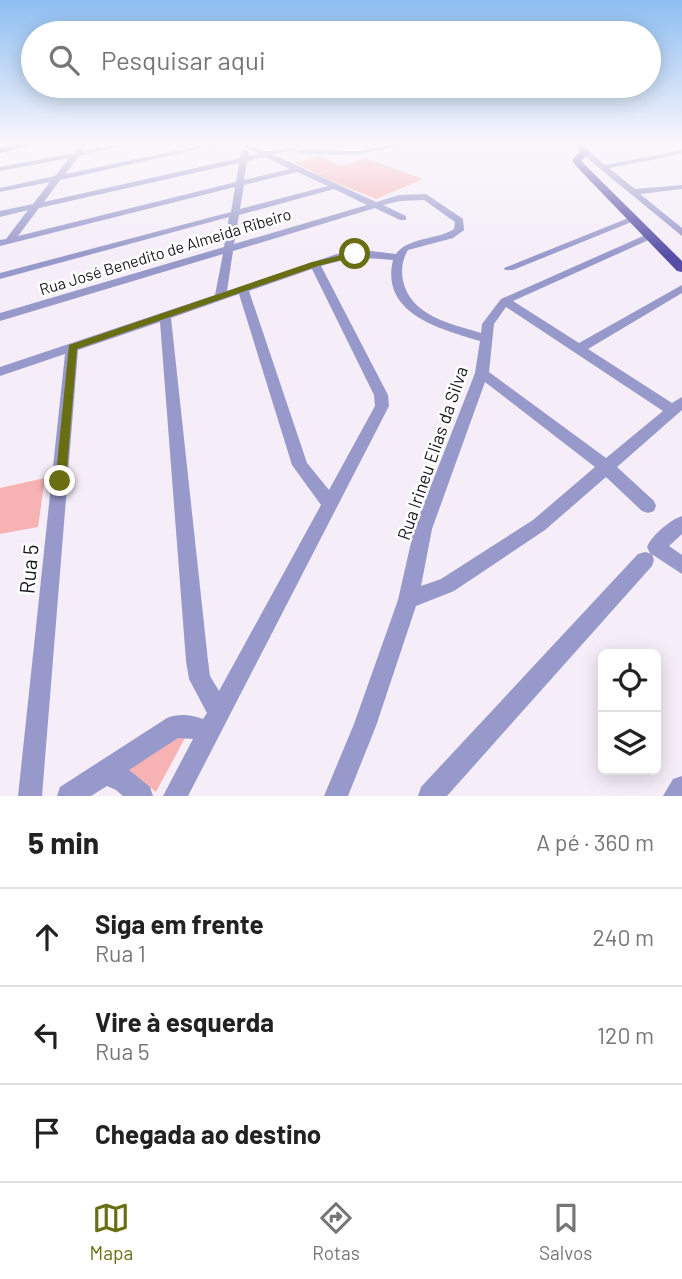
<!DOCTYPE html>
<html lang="pt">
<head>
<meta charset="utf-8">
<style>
  body { margin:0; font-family:Barlow,sans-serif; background:#f6f6f6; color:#222 }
  .controls { position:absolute; right:21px; bottom:21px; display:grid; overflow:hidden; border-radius:10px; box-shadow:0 4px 18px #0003 }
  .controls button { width:63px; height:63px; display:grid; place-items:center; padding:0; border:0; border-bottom:2px solid #e0e0e0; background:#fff; color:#222; font:35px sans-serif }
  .stop { position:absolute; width:21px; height:21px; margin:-16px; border:5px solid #6a6e13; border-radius:50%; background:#fff }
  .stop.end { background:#6a6e13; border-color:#fff; box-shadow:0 2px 7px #0008 }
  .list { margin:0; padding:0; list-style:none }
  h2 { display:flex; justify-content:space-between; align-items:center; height:91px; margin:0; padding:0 28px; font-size:30px }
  h2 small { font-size:23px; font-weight:400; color:#767676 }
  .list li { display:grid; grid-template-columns:46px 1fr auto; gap:21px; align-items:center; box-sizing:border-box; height:98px; padding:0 28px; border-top:2px solid #e0e0e0 }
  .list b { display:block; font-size:26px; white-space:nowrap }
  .list p { margin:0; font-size:23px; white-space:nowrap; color:#767676 }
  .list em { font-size:23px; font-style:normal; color:#767676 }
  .icon { flex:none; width:38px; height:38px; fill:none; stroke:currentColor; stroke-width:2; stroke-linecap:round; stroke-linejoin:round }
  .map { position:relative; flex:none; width:682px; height:796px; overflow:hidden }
  .search { position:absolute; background:#fff; box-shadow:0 4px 18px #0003; left:21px; right:21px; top:21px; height:77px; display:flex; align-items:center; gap:18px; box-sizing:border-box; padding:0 24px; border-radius:38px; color:#767676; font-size:26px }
  .sheet { height:385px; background:#fff }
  nav { display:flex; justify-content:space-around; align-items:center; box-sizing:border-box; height:98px; border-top:2px solid #e0e0e0; background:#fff; font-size:19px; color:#767676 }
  nav a { display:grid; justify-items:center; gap:4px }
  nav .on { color:#6a6e13 }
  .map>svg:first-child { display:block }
  .green { fill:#f7b3b4 }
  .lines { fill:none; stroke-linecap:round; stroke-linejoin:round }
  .minor { fill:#9899cb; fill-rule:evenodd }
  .major { fill:#554da6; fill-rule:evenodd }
  .route { fill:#6a6e13 }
  .labels { text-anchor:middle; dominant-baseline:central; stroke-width:5; stroke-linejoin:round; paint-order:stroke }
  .far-street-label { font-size:16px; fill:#19171b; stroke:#fff }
  .street-label { font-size:18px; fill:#19171b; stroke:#fff }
  .near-street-label { font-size:21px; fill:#19171b; stroke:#fff }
</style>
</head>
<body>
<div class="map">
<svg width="682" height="796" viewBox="0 0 682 796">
  <rect width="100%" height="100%" fill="#f5edf8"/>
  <path class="green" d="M319,156L342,166L365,158L423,179L376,199L317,175L328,170L317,174L295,163Z
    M45,478L38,527L0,534V488Z
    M178,730L186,736L156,792L123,767Z"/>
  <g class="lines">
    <path class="minor" d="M80,144H87L82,151L118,144H132L79,156L65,174L209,144H222L60,180L44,202L240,158L241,152L245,150L249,152L248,156L259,154L244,146L243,144C253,144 261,152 270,151C286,150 300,144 316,144L274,155L376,202L399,195L426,194L463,219L464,230L453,238L408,250C402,260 401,270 403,281C411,316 451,324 481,333L482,324L501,299L650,233L655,236L653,238L513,301L579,343L682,285V293L588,349L672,403L682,397V410L617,467L654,501L656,506L654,511L648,513L642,511L606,477L545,530L454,591L416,606L376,726L348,796H324L354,724L398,600L414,529L475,373L480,341C441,329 380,314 393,260C368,257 345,258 321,266L388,395L389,406L188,796H163L193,739L178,738L129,770L150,787L153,796H123L116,790L107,786L91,796H57L60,787L167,718C179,713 191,715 203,719L207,713L189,679L186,661L160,322L78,350L42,796H18L65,354L0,376V367L215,295L223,254L0,321V313L224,247L229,217L0,279V273L231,212L235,187L0,246V240L6,239L28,210L0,217V211L33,204L50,182L0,192V188L55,176L69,158L0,171V167L74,153ZM265,157L290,169L244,180L247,161ZM239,163L236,182L18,236L39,208ZM297,172L328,186L240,209L244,185ZM334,189L367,205L234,244L239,215ZM424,200L455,222L454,229C437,240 408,237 396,254L371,251L337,254L227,291L233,251L375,208L400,220H406V216L383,205L400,201ZM312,269L374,395L375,406L329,490L307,463L249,291ZM239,294L292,465L321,505L219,691L210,676L208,661L171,318ZM506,307L663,411L606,458L489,372L494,324ZM485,382L595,467L533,520L441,579L421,586L432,529Z
      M392,144H406L358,155L300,154L296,152L300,150L358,151Z
      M582,150H588L605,165L682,150V154L609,168L635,189L682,185V189L640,194L682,228V236L582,154Z
      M631,217L639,219L513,270H505L504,268Z
      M682,516V534L669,546L682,555V574L650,553L647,547C652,535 670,520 682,516Z
      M645,552L652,554L654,560L652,566L447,796H418L421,787L638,554Z
      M682,776V796H663L673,779Z"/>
    <path class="major" d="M17,144H36L0,153V147Z
      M577,144H585L590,152L582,160L583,163L682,261V272L677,271L576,166L572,160L580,152Z"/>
  </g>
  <linearGradient id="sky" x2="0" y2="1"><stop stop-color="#8dbef1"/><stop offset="0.56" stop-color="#faf7fc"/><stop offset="1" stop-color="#faf7fc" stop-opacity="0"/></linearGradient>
  <rect width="682" height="256" fill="url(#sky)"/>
  <path class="route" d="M355,252L357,256L318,266L77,349L66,481L64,484H55L69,345L312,262Z"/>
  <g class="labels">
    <g class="far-street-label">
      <text transform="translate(165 251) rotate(-17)">Rua José Benedito de Almeida Ribeiro</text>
    </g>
    <g class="street-label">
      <text transform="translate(432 453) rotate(-71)">Rua Irineu Elias da Silva</text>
    </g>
    <g class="near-street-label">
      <text transform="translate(28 569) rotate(-85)">Rua 5</text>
    </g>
  </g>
</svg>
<div class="controls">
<button><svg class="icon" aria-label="locate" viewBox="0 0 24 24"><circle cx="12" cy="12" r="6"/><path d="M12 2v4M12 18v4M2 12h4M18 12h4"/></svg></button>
<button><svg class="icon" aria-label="layers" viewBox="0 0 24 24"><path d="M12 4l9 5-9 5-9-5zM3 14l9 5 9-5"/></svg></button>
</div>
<div class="stop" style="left:355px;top:254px"></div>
<div class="stop end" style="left:60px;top:481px"></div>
<div class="search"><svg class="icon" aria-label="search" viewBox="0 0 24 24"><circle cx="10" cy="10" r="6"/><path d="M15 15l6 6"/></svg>Pesquisar aqui</div>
</div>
<section class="sheet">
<h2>5 min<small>A pé · 360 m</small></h2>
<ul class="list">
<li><svg class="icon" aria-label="ahead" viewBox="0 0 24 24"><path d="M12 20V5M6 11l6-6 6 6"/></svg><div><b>Siga em frente</b><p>Rua 1</p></div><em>240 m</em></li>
<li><svg class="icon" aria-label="left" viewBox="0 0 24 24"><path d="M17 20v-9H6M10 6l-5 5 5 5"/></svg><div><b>Vire à esquerda</b><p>Rua 5</p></div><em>120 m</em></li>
<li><svg class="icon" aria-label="arrive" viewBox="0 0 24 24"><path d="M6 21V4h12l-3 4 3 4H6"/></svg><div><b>Chegada ao destino</b></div></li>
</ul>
</section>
<nav>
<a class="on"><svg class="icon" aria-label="map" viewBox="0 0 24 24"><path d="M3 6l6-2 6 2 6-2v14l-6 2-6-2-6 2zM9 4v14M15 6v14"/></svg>Mapa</a>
<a><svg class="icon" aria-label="directions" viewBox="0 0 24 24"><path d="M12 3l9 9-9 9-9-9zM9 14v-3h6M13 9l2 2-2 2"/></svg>Rotas</a>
<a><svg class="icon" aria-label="saved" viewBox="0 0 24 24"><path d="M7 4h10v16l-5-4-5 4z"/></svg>Salvos</a>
</nav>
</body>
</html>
